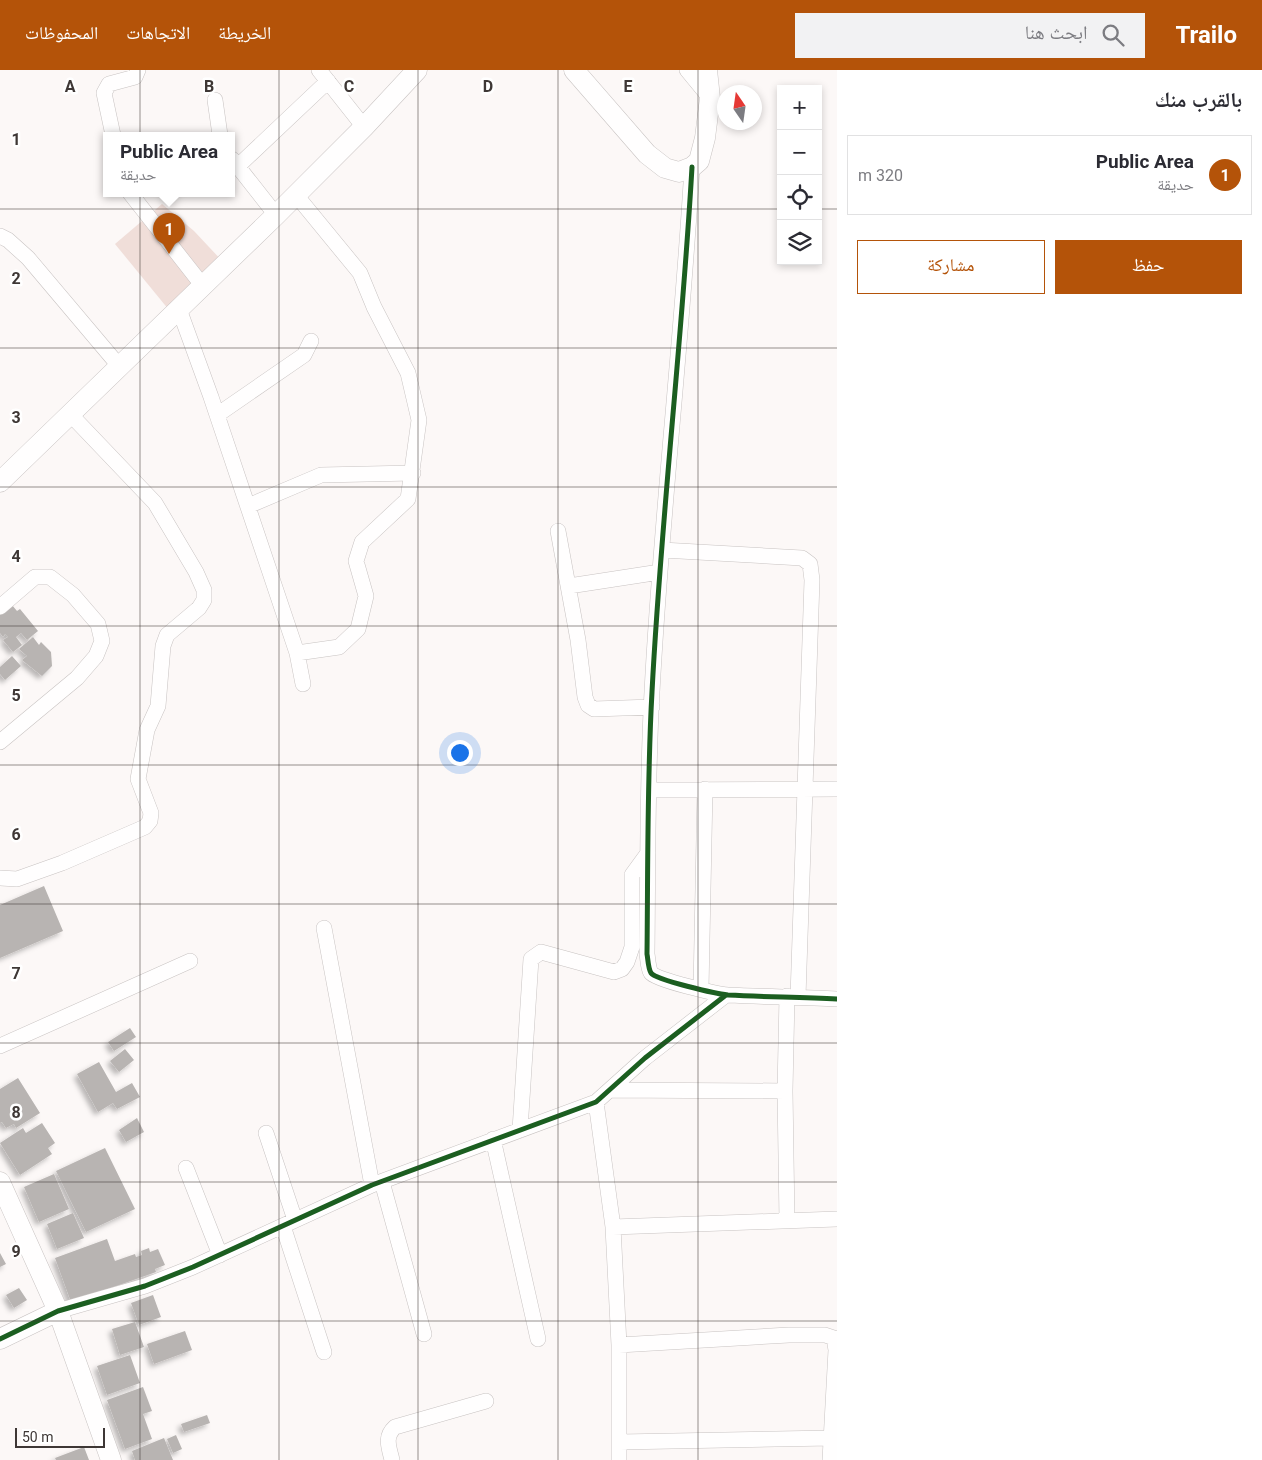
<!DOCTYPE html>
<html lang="ar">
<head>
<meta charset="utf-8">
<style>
  body { margin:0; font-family:Roboto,"Noto Naskh Arabic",sans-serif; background:#f2f2f3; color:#2b2b33; direction:rtl }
  .controls { position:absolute; right:15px; top:15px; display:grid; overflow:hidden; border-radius:0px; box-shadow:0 2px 8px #0003 }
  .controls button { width:45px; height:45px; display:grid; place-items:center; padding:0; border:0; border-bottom:1px solid #e1e1e2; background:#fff; color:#2b2b33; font:25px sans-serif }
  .compass { position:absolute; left:717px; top:15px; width:45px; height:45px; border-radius:50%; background:#fff; box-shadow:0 2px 8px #0003; rotate:347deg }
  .scale { position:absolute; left:15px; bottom:12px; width:90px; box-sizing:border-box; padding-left:5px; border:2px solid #3e3735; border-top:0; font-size:14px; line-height:18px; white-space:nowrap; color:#3e3735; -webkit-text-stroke:4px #fff; paint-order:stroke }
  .you { position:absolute; left:459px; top:682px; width:18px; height:18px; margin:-12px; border:4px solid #fff; border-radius:50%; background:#1a73e8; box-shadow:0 0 0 8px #1a73e833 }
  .badge { display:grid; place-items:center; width:32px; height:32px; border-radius:50%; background:#b45309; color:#fff; font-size:16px; font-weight:700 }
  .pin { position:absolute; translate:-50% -41px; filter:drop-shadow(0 1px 2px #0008) }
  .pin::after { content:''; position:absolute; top:26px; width:18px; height:15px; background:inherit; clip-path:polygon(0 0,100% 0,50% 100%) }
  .popup { position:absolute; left:103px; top:62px; width:132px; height:65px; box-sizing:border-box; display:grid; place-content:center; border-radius:0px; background:#fff; filter:drop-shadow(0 1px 4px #0005); font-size:16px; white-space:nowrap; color:#7c7c81 }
  .popup b { font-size:19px; color:#2b2b33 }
  .popup::after { content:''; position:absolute; left:50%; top:100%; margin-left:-10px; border:10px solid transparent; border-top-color:#fff }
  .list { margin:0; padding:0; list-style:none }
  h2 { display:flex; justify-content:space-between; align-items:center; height:65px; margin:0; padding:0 20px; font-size:21px }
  h2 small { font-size:16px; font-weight:400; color:#7c7c81 }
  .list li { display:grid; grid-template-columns:32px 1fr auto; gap:15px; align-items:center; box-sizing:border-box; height:80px; margin:0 10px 10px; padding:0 10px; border:1px solid #e1e1e2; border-radius:0px }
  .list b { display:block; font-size:19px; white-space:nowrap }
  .list p { margin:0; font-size:16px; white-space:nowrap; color:#7c7c81 }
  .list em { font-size:16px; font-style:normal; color:#7c7c81 }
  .actions { display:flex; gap:10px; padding:15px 20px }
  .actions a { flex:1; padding:11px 0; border:1px solid #b45309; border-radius:0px; text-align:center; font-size:18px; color:#b45309 }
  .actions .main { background:#b45309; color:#fff }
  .icon { flex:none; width:28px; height:28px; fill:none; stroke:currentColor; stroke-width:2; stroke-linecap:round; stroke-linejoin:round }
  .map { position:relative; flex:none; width:837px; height:1390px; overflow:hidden; direction:ltr }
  header { display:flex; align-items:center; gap:30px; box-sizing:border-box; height:70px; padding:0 25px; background:#b45309; color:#fff }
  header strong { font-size:24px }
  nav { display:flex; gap:28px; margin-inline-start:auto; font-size:18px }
  .search { width:350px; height:45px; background:#f2f2f3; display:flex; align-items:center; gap:12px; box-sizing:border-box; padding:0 18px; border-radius:0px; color:#7c7c81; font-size:19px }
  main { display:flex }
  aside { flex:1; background:#fff }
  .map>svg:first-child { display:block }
  .green { fill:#f0ded9 }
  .building { fill:#b8b4b2; filter:url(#shadow) }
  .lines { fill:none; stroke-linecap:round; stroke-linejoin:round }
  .street-casing { stroke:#c8c3c2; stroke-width:16 }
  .secondary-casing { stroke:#c8c3c2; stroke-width:21 }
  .street { stroke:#fffefe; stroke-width:15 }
  .secondary { stroke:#fffefe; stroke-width:20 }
  .cycleway-casing { stroke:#fff; stroke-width:8 }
  .cycleway { stroke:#1b5e20; stroke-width:5 }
  .grid { fill:none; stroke:#3e3735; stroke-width:1; stroke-opacity:0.55 }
  .grid-label { font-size:16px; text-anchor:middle; font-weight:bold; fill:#3e3735; stroke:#fff; stroke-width:5; stroke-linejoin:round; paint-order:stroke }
</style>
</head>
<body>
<header>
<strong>Trailo</strong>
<div class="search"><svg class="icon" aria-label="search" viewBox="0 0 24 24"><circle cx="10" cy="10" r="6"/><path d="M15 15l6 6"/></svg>ابحث هنا</div>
<nav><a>الخريطة</a><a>الاتجاهات</a><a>المحفوظات</a></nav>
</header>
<main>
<aside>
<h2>بالقرب منك<small></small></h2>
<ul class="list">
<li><span class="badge">1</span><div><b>Public Area</b><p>حديقة</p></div><em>320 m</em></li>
</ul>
<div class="actions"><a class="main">حفظ</a><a>مشاركة</a></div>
</aside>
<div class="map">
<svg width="837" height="1390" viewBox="0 0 837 1390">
  <defs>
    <filter id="shadow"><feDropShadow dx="-3.5" dy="3.5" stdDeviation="2.5" flood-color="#0004"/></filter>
  </defs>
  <rect width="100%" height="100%" fill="#fcf8f7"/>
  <path class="green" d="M162,134L194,161L224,193L169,240L115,174Z"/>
  <path class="building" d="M12,535L17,541L20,539L38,561L27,570L21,563L16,567L22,575L13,582L3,570L8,567L5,564L3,567L0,563V545Z
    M33,567L39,575L41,572L51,582L52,596L42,606L22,590L27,586L19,579Z
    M12,586L21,596L5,610L0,604V597Z
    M44,816L63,861L0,888V835Z
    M130,958L136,967L114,981L108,972Z
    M125,979L134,990L119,1002L110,991Z
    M99,992L116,1022L132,1013L140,1027L117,1039L113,1033L98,1042L77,1004Z
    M18,1008L40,1043L16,1058L14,1054L6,1058L2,1052L0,1053V1019Z
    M137,1048L144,1062L126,1072L119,1060Z
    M42,1053L55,1073L48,1078L52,1084L20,1105L0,1073L23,1058L26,1063Z
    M105,1078L135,1139L86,1162L56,1101Z
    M54,1104L69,1139L39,1152L24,1117Z
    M73,1143L84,1168L57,1179L47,1154Z
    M107,1169L115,1191L135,1184L136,1187L142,1185L141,1181L149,1178L150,1182L158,1179L165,1195L155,1199L156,1202L71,1232L55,1188Z
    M0,1183L6,1194L0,1197Z
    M19,1218L27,1230L14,1238L6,1225Z
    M153,1225L161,1247L139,1255L131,1233Z
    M135,1252L144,1277L120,1285L112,1259Z
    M185,1261L192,1280L154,1294L147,1274Z
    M130,1285L140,1313L107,1325L97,1296Z
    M143,1317L152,1341L143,1344L152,1369L125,1379L107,1330Z
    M207,1345L210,1353L184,1362L181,1354Z
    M176,1365L182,1379L173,1383L167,1369Z
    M164,1368L173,1390H135L132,1381Z
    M84,1377L89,1390H56L55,1388Z"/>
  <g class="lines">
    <g class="street-casing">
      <path id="street" d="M319,0L364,57
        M687,0L710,28
        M215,30L220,65
        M113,65L104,23L109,14L135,7L138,0
        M232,89L276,145
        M238,96L328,11
        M692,97C682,273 661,447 652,622C647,709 648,797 647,884C648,889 648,898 651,903C656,910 717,924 728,925C765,927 801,927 837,929
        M130,123L203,216
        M296,125L360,203L374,237L408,303L419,350L408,429L362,472L356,491L366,526L358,559L339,577L297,583
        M0,166L8,170L28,188L120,297
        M179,239L211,327L297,583L303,614
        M217,345L304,285L311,271
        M248,436L321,405L413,403
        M558,461L578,570L585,627L588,635L594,639L652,637
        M662,480L802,488L810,494L812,510L798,927
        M569,516L660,502
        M0,537L35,507H50L73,525L98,554L102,571L96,586L77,608L0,672
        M650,720L837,719
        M0,808L17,809L62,793L145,757L150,751L151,743L138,709L147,660L158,636L163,576L167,565L199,538L204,530V520L196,502L155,433L71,345
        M324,858L372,1115
        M701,919L705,719
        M787,926L785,1021L787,1151
        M0,976L190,891
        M611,1020L785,1021
        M596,1032L613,1157L619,1275V1390
        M520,1060L531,889L541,882L614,902L622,899L627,892L632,877V805L648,783
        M266,1063L295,1150
        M493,1069L538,1269
        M186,1098L220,1185
        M382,1112L424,1264
        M283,1156L324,1282
        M613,1157L837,1149
        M58,1241L145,1216L193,1197L372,1115L596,1032L645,988L726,925
        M619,1275L789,1265H825L834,1268L836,1280L830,1390
        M620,1372L831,1368
        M392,1390C389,1377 384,1367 395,1357L486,1331"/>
    </g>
    <g class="secondary-casing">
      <path id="secondary" d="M574,0L647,84L665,98L679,102L692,97L699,91L705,68L710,28L707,0
        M0,412L276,145L364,57L417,0
        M0,1112L58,1241L111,1390
        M0,1269L58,1241"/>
    </g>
    <use href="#street" class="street"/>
    <use href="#secondary" class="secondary"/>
    <g class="cycleway-casing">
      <path id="cycleway" d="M692,97C682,273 661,447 652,622C647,709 648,797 647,884C648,889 648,898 651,903C656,910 717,924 728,925C765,927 801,927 837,929
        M0,1269L58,1241L145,1216L193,1197L372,1115L596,1032L645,988L726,925"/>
    </g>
    <use href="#cycleway" class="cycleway"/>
  </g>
  <path class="grid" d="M140,0V1390M279,0V1390M418,0V1390M558,0V1390M698,0V1390M0,139H781M818,139H837M0,278H837M0,417H837M0,556H837M0,695H837M0,834H837M0,973H837M0,1112H837M0,1251H837"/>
  <g class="grid-label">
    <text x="70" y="22">A</text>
    <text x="209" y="22">B</text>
    <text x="349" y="22">C</text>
    <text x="488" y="22">D</text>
    <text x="628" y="22">E</text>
    <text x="16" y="75">1</text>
    <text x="16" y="214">2</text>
    <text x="16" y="353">3</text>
    <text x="16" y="492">4</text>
    <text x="16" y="631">5</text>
    <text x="16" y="770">6</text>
    <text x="16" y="909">7</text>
    <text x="16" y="1048">8</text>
    <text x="16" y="1187">9</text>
  </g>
</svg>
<div class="controls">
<button>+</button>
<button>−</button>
<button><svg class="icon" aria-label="locate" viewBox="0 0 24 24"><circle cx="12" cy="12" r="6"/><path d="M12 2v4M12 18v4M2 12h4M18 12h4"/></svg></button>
<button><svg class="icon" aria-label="layers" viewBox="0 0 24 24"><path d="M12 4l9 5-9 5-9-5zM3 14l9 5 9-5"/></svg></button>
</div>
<svg class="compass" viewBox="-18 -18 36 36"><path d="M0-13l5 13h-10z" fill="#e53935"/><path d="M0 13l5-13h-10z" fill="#7c7c81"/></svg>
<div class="scale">50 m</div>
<div class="you"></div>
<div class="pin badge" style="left:169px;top:184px">1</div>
<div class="popup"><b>Public Area</b>حديقة</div>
</div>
</main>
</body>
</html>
